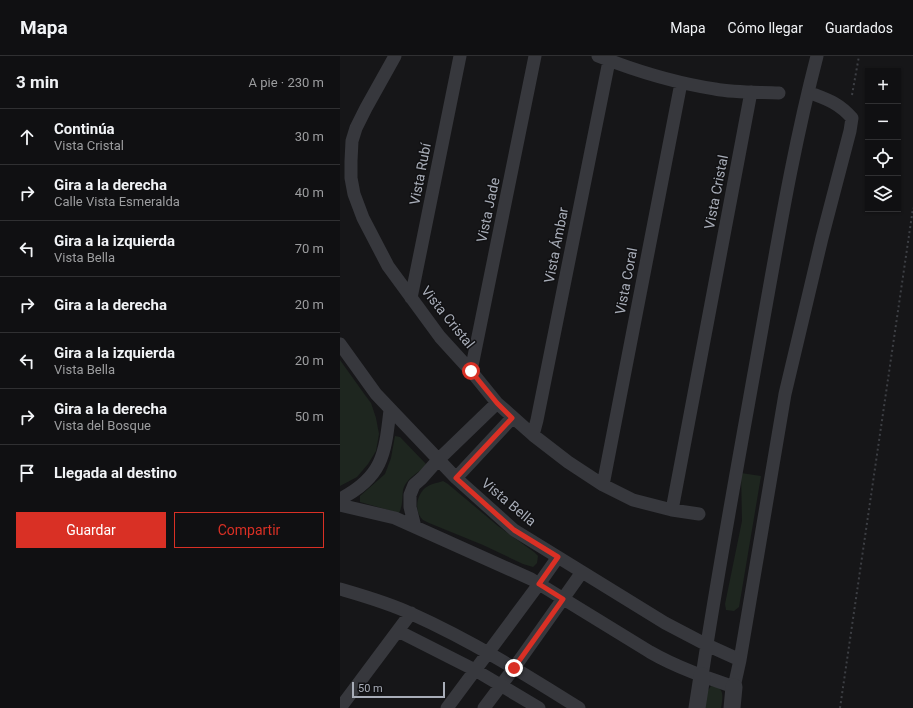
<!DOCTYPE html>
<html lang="es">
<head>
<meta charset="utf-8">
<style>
  body { margin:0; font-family:Roboto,sans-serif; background:#1e1e20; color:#f1f3f6 }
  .controls { position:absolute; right:12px; top:12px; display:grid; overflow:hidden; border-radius:0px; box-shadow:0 1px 3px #0004 }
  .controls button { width:36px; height:36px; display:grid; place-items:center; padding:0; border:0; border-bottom:1px solid #303032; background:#101012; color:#f1f3f6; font:20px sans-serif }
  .scale { position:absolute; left:12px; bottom:10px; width:93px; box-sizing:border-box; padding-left:4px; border:2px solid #a8adb8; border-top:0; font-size:11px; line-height:14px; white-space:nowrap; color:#a8adb8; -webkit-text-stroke:3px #111113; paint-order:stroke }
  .stop { position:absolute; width:12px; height:12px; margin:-9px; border:3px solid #d93025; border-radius:50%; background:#fff }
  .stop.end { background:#d93025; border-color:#fff; box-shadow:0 1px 4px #0008 }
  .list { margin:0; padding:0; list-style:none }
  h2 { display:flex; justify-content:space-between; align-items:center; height:52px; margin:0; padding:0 16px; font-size:17px }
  h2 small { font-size:13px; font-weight:400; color:#9c9d9f }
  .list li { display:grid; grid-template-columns:26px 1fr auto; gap:12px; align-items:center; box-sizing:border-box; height:56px; padding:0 16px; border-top:1px solid #303032 }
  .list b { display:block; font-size:15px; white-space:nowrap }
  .list p { margin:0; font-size:13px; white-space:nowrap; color:#9c9d9f }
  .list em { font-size:13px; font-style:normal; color:#9c9d9f }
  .actions { display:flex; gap:8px; padding:12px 16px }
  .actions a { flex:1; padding:9px 0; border:1px solid #d93025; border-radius:0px; text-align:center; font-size:14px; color:#d93025 }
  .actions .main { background:#d93025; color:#fff }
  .icon { flex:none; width:22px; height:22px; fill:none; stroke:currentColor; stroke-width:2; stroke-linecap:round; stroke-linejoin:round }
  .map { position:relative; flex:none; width:573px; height:652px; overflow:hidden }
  header { display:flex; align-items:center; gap:24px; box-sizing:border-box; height:56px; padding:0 20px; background:#101012; border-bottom:1px solid #303032 }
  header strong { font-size:19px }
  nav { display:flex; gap:22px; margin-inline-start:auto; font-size:14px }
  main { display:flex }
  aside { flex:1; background:#101012 }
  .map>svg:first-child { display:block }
  .green { fill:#1e261f }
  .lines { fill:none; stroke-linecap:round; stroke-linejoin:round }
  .path { stroke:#3d3f44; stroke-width:2; stroke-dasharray:2 3; stroke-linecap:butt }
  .minor { stroke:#37383d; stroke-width:13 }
  .tertiary { stroke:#37383d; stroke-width:17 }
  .route { stroke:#d93025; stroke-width:5 }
  .labels { text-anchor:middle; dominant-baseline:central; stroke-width:3; stroke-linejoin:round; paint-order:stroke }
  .street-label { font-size:14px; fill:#a8adb8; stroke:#111113 }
</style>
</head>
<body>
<header>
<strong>Mapa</strong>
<nav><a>Mapa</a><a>Cómo llegar</a><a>Guardados</a></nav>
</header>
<main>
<aside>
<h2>3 min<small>A pie · 230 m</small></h2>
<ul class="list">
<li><svg class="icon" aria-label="ahead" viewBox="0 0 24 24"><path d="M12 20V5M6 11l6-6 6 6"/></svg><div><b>Continúa</b><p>Vista Cristal</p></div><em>30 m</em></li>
<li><svg class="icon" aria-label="right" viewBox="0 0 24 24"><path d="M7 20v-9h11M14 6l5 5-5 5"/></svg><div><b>Gira a la derecha</b><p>Calle Vista Esmeralda</p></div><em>40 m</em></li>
<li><svg class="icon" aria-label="left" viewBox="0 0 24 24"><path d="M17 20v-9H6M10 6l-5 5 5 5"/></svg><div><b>Gira a la izquierda</b><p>Vista Bella</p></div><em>70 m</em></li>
<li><svg class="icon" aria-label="right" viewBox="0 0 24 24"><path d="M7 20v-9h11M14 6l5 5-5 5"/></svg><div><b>Gira a la derecha</b></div><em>20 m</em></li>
<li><svg class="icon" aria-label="left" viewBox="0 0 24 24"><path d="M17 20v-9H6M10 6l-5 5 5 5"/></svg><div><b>Gira a la izquierda</b><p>Vista Bella</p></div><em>20 m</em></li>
<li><svg class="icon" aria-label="right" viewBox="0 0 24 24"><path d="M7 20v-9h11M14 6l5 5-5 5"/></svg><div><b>Gira a la derecha</b><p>Vista del Bosque</p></div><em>50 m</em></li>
<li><svg class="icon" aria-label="arrive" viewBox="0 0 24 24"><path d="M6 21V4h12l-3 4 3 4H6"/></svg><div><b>Llegada al destino</b></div></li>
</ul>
<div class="actions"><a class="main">Guardar</a><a>Compartir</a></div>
</aside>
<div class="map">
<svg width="573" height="652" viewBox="0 0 573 652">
  <rect width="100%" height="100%" fill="#161618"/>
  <path class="green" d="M0,304L25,339L31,347L36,362L39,378L36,395L28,408L17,421L0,430Z
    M55,380L60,381L86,408L85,411C77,417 65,424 63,434C62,442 63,450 59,457L20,446V440L45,418L51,402Z
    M401,417L421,420L399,551L394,555L386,554L385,548L402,465Z
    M103,425L108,428L158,470L194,496L198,500L197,507L193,511L183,508L143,489L89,467C87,466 85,465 83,464C74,456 76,440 85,432C90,428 97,427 103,425Z
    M371,630C385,630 383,641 381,652H364L366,637Z"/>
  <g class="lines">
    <path class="path" d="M512,39L519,0
      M500,652L573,152"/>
    <path class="minor" d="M55,0L26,52L16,72L12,85L11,105V122L14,138L23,162L48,210L100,281L131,315L157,347L193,379L228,406L263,429L293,444L332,454L359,458
      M258,0C296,15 335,27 375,33C396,37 418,36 439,37
      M71,242L120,0
      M0,288L36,338L116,422L174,474L325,567L367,589L400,604
      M131,315L195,0
      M193,379L197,364L269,5
      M116,422L172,362
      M263,429L341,27
      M0,443C43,421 45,398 50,354
      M0,449L55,462L191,523L310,596C336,611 365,621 394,631L400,604L445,338L482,182L510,75L512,62C498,46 486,43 468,36
      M332,454L411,36
      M75,471L70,451V439L74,429L82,422L98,404L157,347
      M0,533C24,540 49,547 72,558C130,584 185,618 239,652
      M58,575L135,614L199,652
      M362,620C380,502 402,385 423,267C439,178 454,88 477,0
      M0,652L71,557
      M107,652L199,528L218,501
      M144,652L174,612L242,516"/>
    <path class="tertiary" d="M357,652L362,620
      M392,652L394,631"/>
  </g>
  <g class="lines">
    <path class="route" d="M131,315L157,347L172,362L116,422L174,474L218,501L199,528L223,543L174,612"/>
  </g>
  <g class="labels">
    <g class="street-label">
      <text transform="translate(80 118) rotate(-79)">Vista Rubí</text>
      <text transform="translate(376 136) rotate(-79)">Vista Cristal</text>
      <text transform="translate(148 154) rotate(-78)">Vista Jade</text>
      <text transform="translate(216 189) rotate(-79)">Vista Ámbar</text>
      <text transform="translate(286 225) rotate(-79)">Vista Coral</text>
      <text transform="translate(108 261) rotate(51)">Vista Cristal</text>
      <text transform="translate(169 446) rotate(40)">Vista Bella</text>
    </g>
  </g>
</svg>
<div class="controls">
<button>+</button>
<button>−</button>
<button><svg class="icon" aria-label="locate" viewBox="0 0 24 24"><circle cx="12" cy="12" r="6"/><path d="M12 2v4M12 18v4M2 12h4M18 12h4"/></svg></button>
<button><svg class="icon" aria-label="layers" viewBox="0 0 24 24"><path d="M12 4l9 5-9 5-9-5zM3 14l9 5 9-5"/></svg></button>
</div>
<div class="scale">50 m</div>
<div class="stop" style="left:131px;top:315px"></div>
<div class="stop end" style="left:174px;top:612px"></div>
</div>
</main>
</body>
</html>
